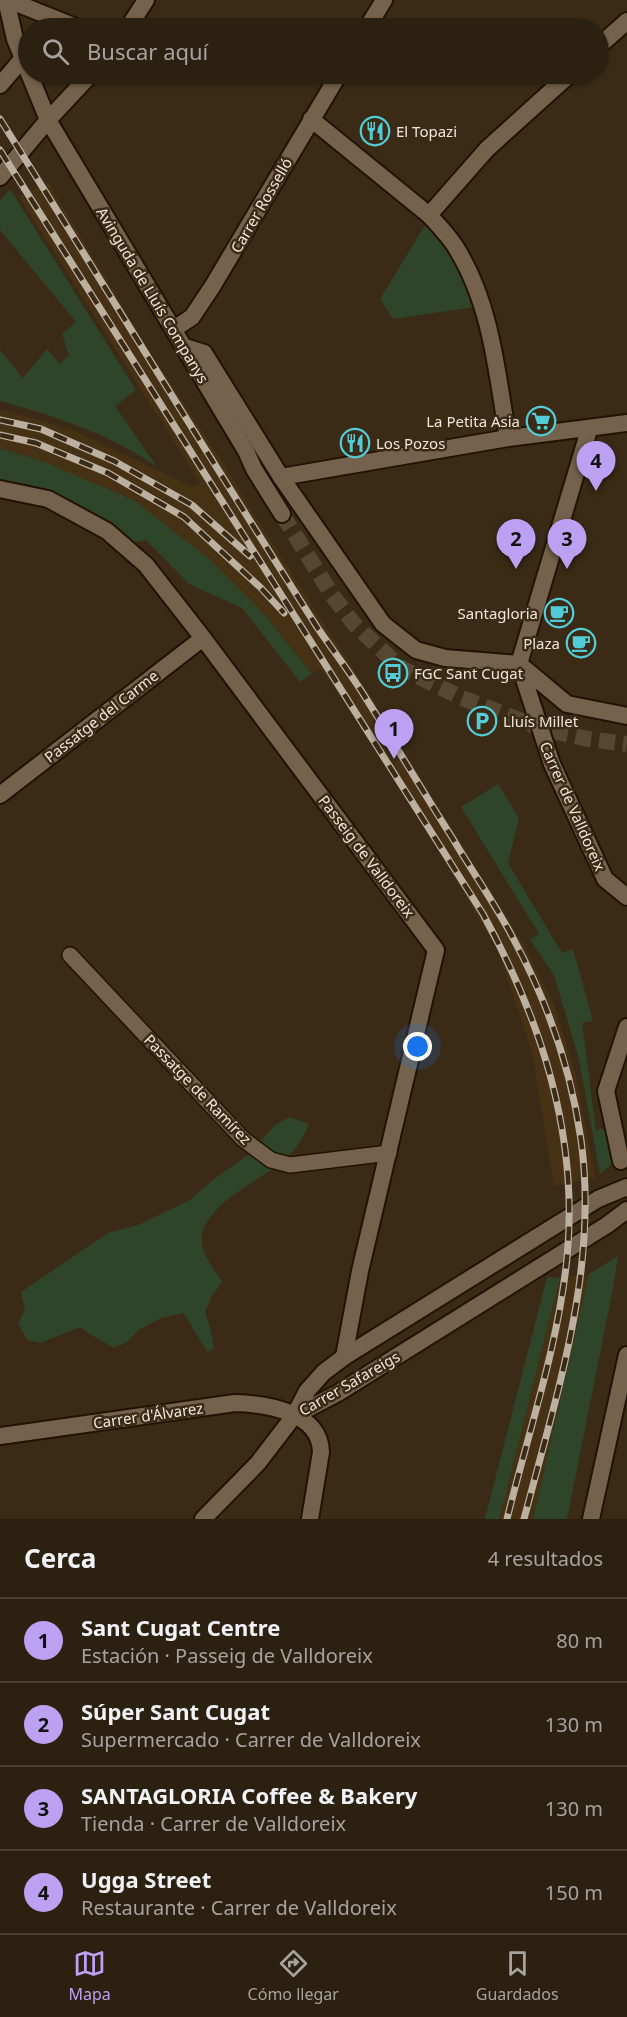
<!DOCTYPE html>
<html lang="es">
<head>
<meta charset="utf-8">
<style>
  body { margin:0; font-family:"Noto Sans",sans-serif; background:#342819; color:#f1f3f6 }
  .you { position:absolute; left:418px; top:1047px; width:21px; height:21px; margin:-15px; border:4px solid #fff; border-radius:50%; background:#1a73e8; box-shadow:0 0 0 9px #1a73e833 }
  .badge { display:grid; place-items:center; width:39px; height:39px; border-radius:50%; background:#bca0f2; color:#111; font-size:20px; font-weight:700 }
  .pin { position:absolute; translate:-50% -50px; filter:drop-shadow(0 2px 3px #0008) }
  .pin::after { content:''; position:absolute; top:32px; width:21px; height:18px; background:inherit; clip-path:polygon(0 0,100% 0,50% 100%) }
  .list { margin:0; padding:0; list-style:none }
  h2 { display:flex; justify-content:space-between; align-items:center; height:78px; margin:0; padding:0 24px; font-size:26px }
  h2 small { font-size:20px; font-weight:400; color:#a6a39f }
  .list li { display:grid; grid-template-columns:39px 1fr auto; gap:18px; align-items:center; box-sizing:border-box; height:84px; padding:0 24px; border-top:2px solid #483e30 }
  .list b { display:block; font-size:22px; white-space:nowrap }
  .list p { margin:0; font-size:20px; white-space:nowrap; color:#a6a39f }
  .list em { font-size:20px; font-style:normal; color:#a6a39f }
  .icon { flex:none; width:33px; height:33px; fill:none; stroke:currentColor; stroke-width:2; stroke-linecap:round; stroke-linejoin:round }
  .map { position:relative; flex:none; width:627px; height:1519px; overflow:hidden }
  .search { position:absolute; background:#2c2010; box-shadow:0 2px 4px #0004; left:18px; right:18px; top:18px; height:66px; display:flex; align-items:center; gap:15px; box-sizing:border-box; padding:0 21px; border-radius:33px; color:#a6a39f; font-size:22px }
  .sheet { height:414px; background:#2c2010 }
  nav { display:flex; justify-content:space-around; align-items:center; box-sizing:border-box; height:84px; border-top:2px solid #483e30; background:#2c2010; font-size:16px; color:#a6a39f }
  nav a { display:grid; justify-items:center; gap:3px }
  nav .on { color:#bca0f2 }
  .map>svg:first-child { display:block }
  .built { fill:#463115 }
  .green { fill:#2f452a }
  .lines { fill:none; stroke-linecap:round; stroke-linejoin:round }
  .tertiary-tunnel { stroke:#564733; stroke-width:16; stroke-dasharray:16 8; stroke-linecap:butt }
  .service-casing { stroke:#221301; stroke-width:18 }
  .pedestrian-casing { stroke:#221301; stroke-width:20 }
  .minor-casing { stroke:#221301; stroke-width:20 }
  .tertiary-casing { stroke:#221301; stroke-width:20 }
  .service { stroke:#75624c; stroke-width:15 }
  .pedestrian { stroke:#75624c; stroke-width:16 }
  .minor { stroke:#75624c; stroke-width:16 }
  .tertiary { stroke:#75624c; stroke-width:16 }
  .rail-casing { stroke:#bcb1a1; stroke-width:7 }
  .rail { stroke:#3b2b16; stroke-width:4.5; stroke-dasharray:14; stroke-linecap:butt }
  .labels { text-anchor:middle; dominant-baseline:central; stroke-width:5; stroke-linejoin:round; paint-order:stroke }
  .poi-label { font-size:15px; fill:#f0e6d9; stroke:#3b2b16; text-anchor:start }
  .street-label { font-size:15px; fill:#f0e6d9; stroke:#3b2b16 }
</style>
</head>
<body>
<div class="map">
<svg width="627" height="1519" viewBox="0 0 627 1519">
  <rect width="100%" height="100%" fill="#3b2b16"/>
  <path class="built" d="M48,182L150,353L226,467L246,502L357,675L523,944L554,1004L576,1075L595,1178L554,1186L532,1053L498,950L425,828L334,687L321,669L312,674L264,614L45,462L0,448V409L72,430L193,487L200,483L19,197Z
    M589,1274L533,1519H499L560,1278Z"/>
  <path class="green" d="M10,189L136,390L115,406L157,467C111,434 54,416 0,401V350L23,378L47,349L60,364L69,355L62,334L76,322L0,230V201Z
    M427,222L451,252L474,307L393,319L380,299Z
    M0,448L45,462L135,501L208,558L264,614L312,674L300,682L242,608L189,584L146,540L134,542L115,529L0,483Z
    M498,784L519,818L508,863L562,953L573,949L593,1021L582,1023L596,1130L606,1128L612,1164L600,1174L579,1059L554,975L530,940L539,934L461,807Z
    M289,1117L309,1124C303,1139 293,1154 279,1165C256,1181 195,1211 202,1245C204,1258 216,1271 222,1282L212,1296L205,1312L211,1331L214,1349L207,1352L184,1313L161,1318L140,1329L127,1342L113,1348C103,1340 90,1336 80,1327L40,1343L27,1340L18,1323L25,1310L21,1292L108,1233L138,1225L190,1200L214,1179L250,1154L274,1126Z
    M618,1256L614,1283L567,1519H533L589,1274Z
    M547,1277L560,1278L503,1504L499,1519H485Z"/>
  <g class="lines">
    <path class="tertiary-tunnel" d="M282,514L332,595L354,624L401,668L462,698L543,729L588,739L627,744"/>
    <g class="service-casing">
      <path id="service" d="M70,955L243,1139L271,1160L290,1165L389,1153"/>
    </g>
    <g class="pedestrian-casing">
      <path id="pedestrian" d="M367,28L384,0
        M598,47L627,21
        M311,119L429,215
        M174,329L192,317L212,287L339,74
        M627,423L508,438L281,477L383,624L416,650L445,658L519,664L567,704L627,716
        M589,430L519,664L552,764L605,879L627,897
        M508,438C497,375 492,307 458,251C451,238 439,226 429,215L487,149L570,74
        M621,1161L606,1091L627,1027"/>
    </g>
    <g class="minor-casing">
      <path id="minor" d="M9,0L78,28
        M128,28L146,0
        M48,120L91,74
        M185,347L204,353L281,477
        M0,489L48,499L107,531L146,565L203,638L436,950L360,1271L344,1357
        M0,795L203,638
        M0,1436L235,1403C267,1404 320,1412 321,1452L310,1519
        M591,1519L627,1355"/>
    </g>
    <g class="tertiary-casing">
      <path id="tertiary" d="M6,0L15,39L48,120L246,451L254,469L282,514
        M0,85L23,58
        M0,177L48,120
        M294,1416L338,1393L607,1225L627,1210
        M203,1519L258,1463L294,1416L307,1391L324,1372L344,1357L598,1199L627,1187"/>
    </g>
    <use href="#service" class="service"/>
    <use href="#pedestrian" class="pedestrian"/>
    <use href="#minor" class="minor"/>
    <use href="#tertiary" class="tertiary"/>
    <g class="rail-casing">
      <path id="rail" d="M0,119C106,288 210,459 317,627C332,649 348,670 362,692C393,741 422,790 453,839C473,873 496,905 514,940C548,1003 571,1069 581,1140C599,1269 556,1396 524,1519
        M0,150L483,914C541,1020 579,1135 567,1258C558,1347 528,1433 507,1519
        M0,420L41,429L114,461L192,505L250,556
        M0,435L36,443L108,473L184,517L261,588L284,613"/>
    </g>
    <use href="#rail" class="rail"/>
  </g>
  <defs>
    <g id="restaurant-ring" transform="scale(1.5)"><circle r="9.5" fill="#3b2b16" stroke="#52ccd6" stroke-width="1.5"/><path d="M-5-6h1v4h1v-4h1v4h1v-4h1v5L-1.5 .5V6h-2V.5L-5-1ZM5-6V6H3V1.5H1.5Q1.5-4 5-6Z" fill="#52ccd6"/></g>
    <g id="supermarket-ring" transform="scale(1.5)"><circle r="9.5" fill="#3b2b16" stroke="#52ccd6" stroke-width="1.5"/><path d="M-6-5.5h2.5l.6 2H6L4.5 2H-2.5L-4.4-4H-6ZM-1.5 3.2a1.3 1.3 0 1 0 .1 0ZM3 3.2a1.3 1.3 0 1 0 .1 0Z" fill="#52ccd6"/></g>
    <g id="cafe-ring" transform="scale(1.5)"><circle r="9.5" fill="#3b2b16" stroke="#52ccd6" stroke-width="1.5"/><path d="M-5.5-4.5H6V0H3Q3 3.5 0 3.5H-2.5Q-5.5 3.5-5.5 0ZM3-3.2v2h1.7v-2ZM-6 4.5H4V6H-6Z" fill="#52ccd6"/></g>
    <g id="bus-ring" transform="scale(1.5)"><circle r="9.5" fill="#3b2b16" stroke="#52ccd6" stroke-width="1.5"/><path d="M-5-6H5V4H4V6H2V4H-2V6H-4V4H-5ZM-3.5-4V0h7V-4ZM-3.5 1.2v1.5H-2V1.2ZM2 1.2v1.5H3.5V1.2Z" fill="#52ccd6"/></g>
    <g id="parking-ring" transform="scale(1.5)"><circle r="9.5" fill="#3b2b16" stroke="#52ccd6" stroke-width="1.5"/><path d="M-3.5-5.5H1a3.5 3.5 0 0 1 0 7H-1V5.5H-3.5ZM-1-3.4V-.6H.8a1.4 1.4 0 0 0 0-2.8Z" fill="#52ccd6"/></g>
  </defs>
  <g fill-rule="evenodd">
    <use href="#restaurant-ring" x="375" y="131"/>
    <use href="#supermarket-ring" x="541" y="421"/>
    <use href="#restaurant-ring" x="355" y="443"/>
    <use href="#cafe-ring" x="559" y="613"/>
    <use href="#cafe-ring" x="581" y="643"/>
    <use href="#bus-ring" x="393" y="673"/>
    <use href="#parking-ring" x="482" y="721"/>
  </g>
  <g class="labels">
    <g class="poi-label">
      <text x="396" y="131">El Topazi</text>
      <text x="520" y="421" text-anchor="end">La Petita Asia</text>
      <text x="376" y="443">Los Pozos</text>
      <text x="538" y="613" text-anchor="end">Santagloria</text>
      <text x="560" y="643" text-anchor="end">Plaza</text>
      <text x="414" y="673">FGC Sant Cugat</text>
      <text x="503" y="721">Lluís Millet</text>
    </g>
    <g class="street-label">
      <text transform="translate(261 205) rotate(-60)">Carrer Rosselló</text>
      <text transform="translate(153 295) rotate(59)">Avinguda de Lluís Companys</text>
      <text transform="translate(101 716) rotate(-38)">Passatge del Carme</text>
      <text transform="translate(573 806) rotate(66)">Carrer de Valldoreix</text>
      <text transform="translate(367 856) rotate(53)">Passeig de Valldoreix</text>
      <text transform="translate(198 1089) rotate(46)">Passatge de Ramírez</text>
      <text transform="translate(349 1383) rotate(-30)">Carrer Safareigs</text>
      <text transform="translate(148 1415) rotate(-8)">Carrer d'Álvarez</text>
    </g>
  </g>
</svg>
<div class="you"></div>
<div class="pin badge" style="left:394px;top:759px">1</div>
<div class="pin badge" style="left:516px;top:569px">2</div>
<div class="pin badge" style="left:567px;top:569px">3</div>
<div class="pin badge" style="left:596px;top:491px">4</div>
<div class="search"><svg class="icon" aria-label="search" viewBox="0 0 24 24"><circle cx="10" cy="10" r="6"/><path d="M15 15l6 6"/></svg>Buscar aquí</div>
</div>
<section class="sheet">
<h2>Cerca<small>4 resultados</small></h2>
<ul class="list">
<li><span class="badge">1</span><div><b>Sant Cugat Centre</b><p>Estación · Passeig de Valldoreix</p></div><em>80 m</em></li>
<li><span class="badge">2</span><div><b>Súper Sant Cugat</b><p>Supermercado · Carrer de Valldoreix</p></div><em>130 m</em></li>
<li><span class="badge">3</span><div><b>SANTAGLORIA Coffee &amp; Bakery</b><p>Tienda · Carrer de Valldoreix</p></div><em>130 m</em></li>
<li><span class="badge">4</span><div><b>Ugga Street</b><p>Restaurante · Carrer de Valldoreix</p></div><em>150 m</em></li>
</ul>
</section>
<nav>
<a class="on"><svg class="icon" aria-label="map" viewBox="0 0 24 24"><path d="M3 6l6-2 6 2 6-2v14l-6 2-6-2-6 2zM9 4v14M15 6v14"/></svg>Mapa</a>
<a><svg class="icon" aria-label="directions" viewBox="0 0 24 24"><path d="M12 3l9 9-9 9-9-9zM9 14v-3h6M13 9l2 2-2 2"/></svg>Cómo llegar</a>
<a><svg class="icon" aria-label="saved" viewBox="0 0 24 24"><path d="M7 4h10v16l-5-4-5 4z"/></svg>Guardados</a>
</nav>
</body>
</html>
